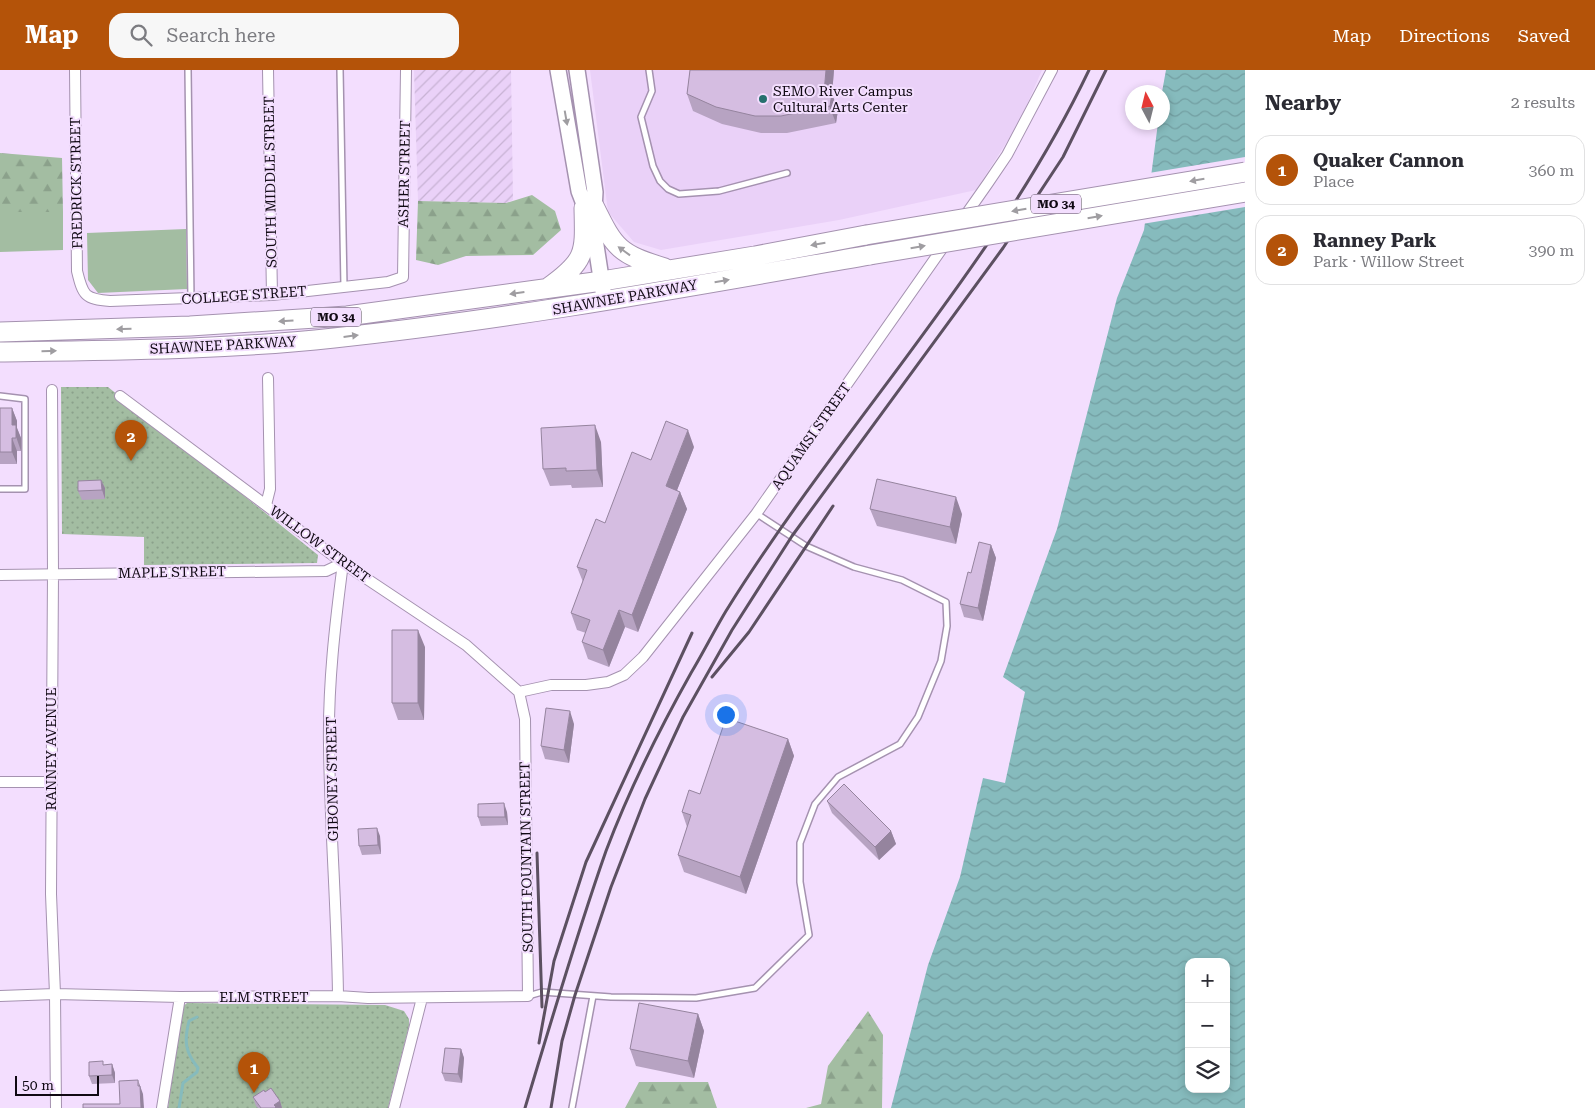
<!DOCTYPE html>
<html lang="en">
<head>
<meta charset="utf-8">
<style>
  body { margin:0; font-family:"Roboto Serif",serif; background:#f7f7f7; color:#2b2b33 }
  .controls { position:absolute; right:15px; bottom:15px; display:grid; overflow:hidden; border-radius:10px; box-shadow:0 2px 8px #0003 }
  .controls button { width:45px; height:45px; display:grid; place-items:center; padding:0; border:0; border-bottom:1px solid #e1e1e2; background:#fff; color:#2b2b33; font:25px sans-serif }
  .compass { position:absolute; left:1125px; top:15px; width:45px; height:45px; border-radius:50%; background:#fff; box-shadow:0 2px 8px #0003; rotate:353deg }
  .scale { position:absolute; left:15px; bottom:12px; width:84px; box-sizing:border-box; padding-left:5px; border:2px solid #100913; border-top:0; font-size:14px; line-height:18px; white-space:nowrap; color:#100913; -webkit-text-stroke:4px #f3defe; paint-order:stroke }
  .you { position:absolute; left:725px; top:644px; width:18px; height:18px; margin:-12px; border:4px solid #fff; border-radius:50%; background:#1a73e8; box-shadow:0 0 0 8px #1a73e833 }
  .badge { display:grid; place-items:center; width:32px; height:32px; border-radius:50%; background:#b45309; color:#fff; font-size:16px; font-weight:700 }
  .pin { position:absolute; translate:-50% -41px; filter:drop-shadow(0 1px 2px #0008) }
  .pin::after { content:''; position:absolute; top:26px; width:18px; height:15px; background:inherit; clip-path:polygon(0 0,100% 0,50% 100%) }
  .list { margin:0; padding:0; list-style:none }
  h2 { display:flex; justify-content:space-between; align-items:center; height:65px; margin:0; padding:0 20px; font-size:21px }
  h2 small { font-size:16px; font-weight:400; color:#7c7c81 }
  .list li { display:grid; grid-template-columns:32px 1fr auto; gap:15px; align-items:center; box-sizing:border-box; height:70px; margin:0 10px 10px; padding:0 10px; border:1px solid #e1e1e2; border-radius:15px }
  .list b { display:block; font-size:19px; white-space:nowrap }
  .list p { margin:0; font-size:16px; white-space:nowrap; color:#7c7c81 }
  .list em { font-size:16px; font-style:normal; color:#7c7c81 }
  .icon { flex:none; width:28px; height:28px; fill:none; stroke:currentColor; stroke-width:2; stroke-linecap:round; stroke-linejoin:round }
  .map { position:relative; flex:none; width:1245px; height:1038px; overflow:hidden }
  header { display:flex; align-items:center; gap:30px; box-sizing:border-box; height:70px; padding:0 25px; background:#b45309; color:#fff }
  header strong { font-size:24px }
  nav { display:flex; gap:28px; margin-inline-start:auto; font-size:18px }
  .search { width:350px; height:45px; background:#f7f7f7; display:flex; align-items:center; gap:12px; box-sizing:border-box; padding:0 18px; border-radius:15px; color:#7c7c81; font-size:19px }
  main { display:flex }
  aside { flex:1; background:#fff }
  .map>svg:first-child { display:block }
  .industrial { fill:url(#industrial-furrows) }
  .built { fill:#ead1f8 }
  .grass { fill:#a3bda2 }
  .forest { fill:url(#forest-firs) }
  .park { fill:url(#park-dots) }
  .water { fill:url(#water-waves); fill-rule:evenodd }
  .pier { fill:#f3defe }
  .lines { fill:none; stroke-linecap:round; stroke-linejoin:round }
  .stream { stroke:#86bbbd; stroke-width:3 }
  .lane-casing { stroke:#a592b0; stroke-width:8 }
  .street-casing { stroke:#a592b0; stroke-width:12 }
  .secondary-casing { stroke:#a592b0; stroke-width:18 }
  .highway-casing { stroke:#a592b0; stroke-width:21 }
  .lane { stroke:#fff; stroke-width:5 }
  .street { stroke:#fff; stroke-width:10 }
  .secondary { stroke:#fff; stroke-width:15 }
  .highway { stroke:#fff; stroke-width:19 }
  .rail { stroke:#5c5061; stroke-width:3 }
  .highway-bridge-casing { stroke:#a592b0; stroke-width:21; stroke-linecap:butt }
  .highway-bridge { stroke:#fff; stroke-width:19 }
  .wall { fill:#b7a3c2 }
  .shaded-wall { fill:#95849e }
  .building { fill:#d5bde1; stroke:#95849e }
  .oneway { fill:#9f9da1 }
  .poi-dot { fill:#26706e; stroke:#f3defe; stroke-width:2 }
  .labels { text-anchor:middle; dominant-baseline:central; stroke-width:4; stroke-linejoin:round; paint-order:stroke }
  .shield { fill:#f3defe; stroke:#54495a; stroke-width:1 }
  .shield-label { font-size:12px; font-weight:bold; fill:#100913 }
  .poi-label { font-size:14px; fill:#100913; stroke:#f3defe; text-anchor:start }
  .street-label { font-size:14px; fill:#100913; stroke:#f3defe }
</style>
</head>
<body>
<header>
<strong>Map</strong>
<div class="search"><svg class="icon" aria-label="search" viewBox="0 0 24 24"><circle cx="10" cy="10" r="6"/><path d="M15 15l6 6"/></svg>Search here</div>
<nav><a>Map</a><a>Directions</a><a>Saved</a></nav>
</header>
<main>
<div class="map">
<svg width="1245" height="1038" viewBox="0 0 1245 1038">
  <defs>
    <pattern id="industrial-furrows" width="10" height="10" patternUnits="userSpaceOnUse" patternTransform="scale(1.25)"><rect width="10" height="10" fill="#ead1f8"/><path d="M-1 1l2-2M0 10L10 0M9 11l2-2" fill="none" stroke="#c8b2d4"/></pattern>
    <pattern id="forest-firs" width="22" height="20" patternUnits="userSpaceOnUse" patternTransform="scale(1.25)"><rect width="22" height="20" fill="#a3bda2"/><path d="M5 1l3.5 6h-7zM16 11l3.5 6h-7z" fill="#8ba18b"/></pattern>
    <pattern id="park-dots" width="8" height="8" patternUnits="userSpaceOnUse" patternTransform="scale(1.25)"><rect width="8" height="8" fill="#a3bda2"/><path d="M2 2h.1M6 6h.1" fill="none" stroke="#8ba18b" stroke-width="1.8" stroke-linecap="round"/></pattern>
    <pattern id="water-waves" width="16" height="10" patternUnits="userSpaceOnUse" patternTransform="scale(1.25)"><rect width="16" height="10" fill="#86bbbd"/><path d="M0 5q4-4 8 0t8 0" fill="none" stroke="#739fa2"/></pattern>
  </defs>
  <rect width="100%" height="100%" fill="#f3defe"/>
  <path class="industrial" d="M414,0H511L513,130L506,133L418,131Z"/>
  <path class="built" d="M590,0H1042L1019,53L976,120L839,150L661,180L634,172L608,142Z"/>
  <path class="grass" d="M0,142H63V180L0,182Z
    M186,159L187,219L98,223L88,210L87,163Z"/>
  <path class="forest" d="M0,83L62,88L63,142H0Z
    M532,125L555,141L561,160L533,185L466,186L438,195L416,190L418,131L506,133Z
    M868,941L883,965L882,1038H806L821,1034L828,996Z
    M639,1012H708L717,1038H625Z"/>
  <path class="park" d="M61,317H108L318,485L317,493L144,495V467L62,464Z
    M187,933L385,935L404,941L409,949V956L388,1038H168L181,938Z"/>
  <path class="water" d="M1166,0H1245V1038H891L928,895L960,807L983,708L1005,713L1025,622L1003,607L1057,459L1117,228L1144,160L1158,53L1162,52V22ZM1189,892H1226V1019H1189Z"/>
  <path class="pier" d="M1245,87V137L1142,154L1149,103Z"/>
  <g class="lines">
    <path class="stream" d="M179,1038L183,1013L197,1002L198,998C185,982 184,971 189,951L197,947"/>
    <g class="lane-casing">
      <path id="lane" d="M188,0L191,229
        M340,0L344,217
        M649,0L652,21L641,47L653,96L660,111L668,119L679,124L719,121L787,103
        M0,326L25,329V419H0
        M528,926L542,922L611,927L696,928L755,918L809,865L800,812V773L815,734L838,707L900,674L918,647L941,591L947,556L946,532L902,510L854,497L806,476L757,444
        M572,1038L593,926"/>
    </g>
    <g class="street-casing">
      <path id="street" d="M75,0L77,201C83,226 85,229 110,231L272,225L388,212L403,207L406,0
        M268,0L272,225
        M52,320L53,503L51,824L55,924L56,1038
        M120,326L343,493L466,575L519,622
        M266,435L270,419L268,308
        M0,505L326,501L343,493
        M0,712H51
        M0,926L55,924L180,927L338,926L368,928L528,926L525,649L519,622L551,615H586L608,612L624,605L643,587L756,444L988,113L1007,85L1052,0
        M338,926C337,842 330,759 329,675C328,614 335,554 343,493
        M162,1038L180,927
        M394,1038L422,928"/>
    </g>
    <g class="secondary-casing">
      <path id="secondary" d="M558,0L579,121L589,147
        M577,0L595,122L593,156L603,221"/>
    </g>
    <g class="highway-casing">
      <path id="highway" d="M594,136C615,179 619,184 665,198
        M549,217C587,190 585,182 584,138
        M0,262L190,256L347,246L602,211L755,186L866,165
        M0,282C111,280 224,280 334,268C514,249 692,216 870,185"/>
    </g>
    <use href="#lane" class="lane"/>
    <use href="#street" class="street"/>
    <use href="#secondary" class="secondary"/>
    <use href="#highway" class="highway"/>
    <path class="rail" d="M712,607L749,562L833,436
      M537,783L542,937
      M539,973L554,891L586,792L692,563
      M525,1038C551,952 576,866 606,781C629,720 659,660 691,603C703,583 714,561 726,541C841,356 995,197 1089,0
      M551,1038L562,971L575,925L611,817L645,729L683,647L732,560L792,466L1003,178L1063,87L1106,0"/>
    <g class="highway-bridge-casing">
      <path id="highway-bridge" d="M866,165L1245,102
        M870,185L1245,122"/>
    </g>
    <use href="#highway-bridge" class="highway-bridge"/>
  </g>
  <path class="wall" d="M690,0H834L832,24L838,40L836,53L787,63H761L722,54L693,41L687,24Z
    M0,338H12L17,351V358L21,368V381H17V394H0Z
    M601,372L603,417L572,418L571,415L550,416L543,399Z
    M694,377L677,420L680,422L687,439L638,562L625,557L609,597L588,589L582,572L586,563L577,560L571,543L583,512L577,497L605,453Z
    M101,410L105,418V429L82,430L78,421Z
    M870,439L962,444L956,474L877,456Z
    M991,475L996,488L983,551L964,547L960,534L971,503Z
    M425,577L424,650H398L392,633Z
    M574,654L569,693L545,689L541,676Z
    M788,669L794,686L746,824L684,802L678,785L687,757L682,742L700,724Z
    M827,731L891,761L896,774L879,790L832,743Z
    M507,742L508,755L481,756L478,747Z
    M380,766L381,784L362,785L359,776Z
    M698,944L704,961L694,1008L636,996L630,979Z
    M461,979L464,988L462,1013L445,1011L442,1003Z
    M112,994L115,1003V1013L92,1014L89,1006L104,995Z
    M265,1022L280,1031L282,1038H258L256,1036L253,1027Z"/>
  <path class="shaded-wall" d="M826,0H834L832,24L838,40L836,53L824,23Z
    M12,338L17,351V358L21,368V381L12,355Z
    M595,355L601,372L603,417L597,400Z
    M688,360L694,377L672,433L666,416Z
    M12,368L17,381V394L12,382Z
    M101,410L105,418V429L102,420Z
    M680,422L687,439L638,562L632,545Z
    M956,427L962,444L956,474L950,457Z
    M991,475L996,488L983,551L978,538Z
    M619,540L625,557L609,597L603,580Z
    M418,560L425,577L424,650L418,633Z
    M570,641L574,654L569,693L564,680Z
    M788,669L794,686L746,824L740,807Z
    M504,733L507,742L508,755L505,747Z
    M377,758L380,766L381,784L378,775Z
    M891,761L896,774L879,790L875,777Z
    M698,944L704,961L694,1008L688,991Z
    M461,979L464,988L462,1013L458,1004Z
    M112,994L115,1003V1013L112,1005Z
    M138,1010L143,1024L144,1038H141Z
    M280,1031L282,1038H275L274,1035Z"/>
  <path class="building" d="M690,0H826L824,23H832L830,36L781,46H755L716,37L687,24Z
    M0,338H12V355H16V368H12V382H0Z
    M666,351L688,360L666,416L680,422L632,545L619,540L603,580L582,572L590,550L571,543L587,500L577,497L596,449L605,453L632,382L651,390Z
    M595,355L597,400L566,401V398L543,399L541,358Z
    M877,409L956,427L950,457L870,439Z
    M101,410L102,420L78,421V411Z
    M979,472L991,475L978,538L960,534L968,502L971,503Z
    M392,560H418V633H392Z
    M546,638L570,641L564,680L541,676Z
    M726,648L788,669L740,807L678,785L691,745L682,742L689,720L700,724Z
    M844,714L891,761L875,777L827,731Z
    M504,733L505,747H478V734Z
    M377,758L378,775L359,776L358,759Z
    M639,933L698,944L688,991L630,979Z
    M445,978L461,979L458,1004L442,1003Z
    M103,991V995L112,994V1005L89,1006V992Z
    M138,1010V1016H140L141,1038H83V1034H120L119,1011Z
    M271,1018L280,1031L274,1035L276,1037L275,1038H261L253,1027L264,1020L265,1022Z"/>
  <defs><path id="oneway-solid" d="M-6-.8H1V-3.2L6.5 0L1 3.2V.8H-6Z" transform="scale(1.25)"/></defs>
  <g class="oneway">
    <use href="#oneway-solid" transform="translate(566 48) rotate(80)"/>
    <use href="#oneway-solid" transform="translate(1197 110) rotate(170)"/>
    <use href="#oneway-solid" transform="translate(1019 140) rotate(170)"/>
    <use href="#oneway-solid" transform="translate(1095 147) rotate(-10)"/>
    <use href="#oneway-solid" transform="translate(818 174) rotate(170)"/>
    <use href="#oneway-solid" transform="translate(918 177) rotate(-10)"/>
    <use href="#oneway-solid" transform="translate(624 181) rotate(-144)"/>
    <use href="#oneway-solid" transform="translate(722 211) rotate(-10)"/>
    <use href="#oneway-solid" transform="translate(517 223) rotate(172)"/>
    <use href="#oneway-solid" transform="translate(286 251) rotate(176)"/>
    <use href="#oneway-solid" transform="translate(124 259) rotate(178)"/>
    <use href="#oneway-solid" transform="translate(351 266) rotate(-7)"/>
    <use href="#oneway-solid" transform="translate(49 281) rotate(-1)"/>
  </g>
  <circle class="poi-dot" cx="763" cy="29" r="5"/>
  <g class="labels">
    <g class="shield">
      <rect x="1031" y="124.5" width="50" height="19" rx="4"/>
      <rect x="311" y="237.5" width="50" height="19" rx="4"/>
    </g>
    <g class="shield-label">
      <text x="1056" y="134">MO 34</text>
      <text x="336" y="247">MO 34</text>
    </g>
    <g class="poi-label">
      <text x="773" y="21">SEMO River Campus<tspan x="773" dy="16">Cultural Arts Center</tspan></text>
    </g>
    <g class="street-label">
      <text transform="translate(404 104) rotate(-89)">ASHER STREET</text>
      <text transform="translate(270 112) rotate(-91)">SOUTH MIDDLE STREET</text>
      <text transform="translate(76 113) rotate(-91)">FREDRICK STREET</text>
      <text transform="translate(244 225) rotate(-4)">COLLEGE STREET</text>
      <text transform="translate(625 227) rotate(-10)">SHAWNEE PARKWAY</text>
      <text transform="translate(223 275) rotate(-3)">SHAWNEE PARKWAY</text>
      <text transform="translate(811 366) rotate(-55)">AQUAMSI STREET</text>
      <text transform="translate(320 474) rotate(36)">WILLOW STREET</text>
      <text transform="translate(172 502) rotate(-1)">MAPLE STREET</text>
      <text transform="translate(51 679) rotate(-90)">RANNEY AVENUE</text>
      <text transform="translate(332 709) rotate(-91)">GIBONEY STREET</text>
      <text transform="translate(526 787) rotate(-91)">SOUTH FOUNTAIN STREET</text>
      <text x="264" y="927">ELM STREET</text>
    </g>
  </g>
</svg>
<div class="controls">
<button>+</button>
<button>−</button>
<button><svg class="icon" aria-label="layers" viewBox="0 0 24 24"><path d="M12 4l9 5-9 5-9-5zM3 14l9 5 9-5"/></svg></button>
</div>
<svg class="compass" viewBox="-18 -18 36 36"><path d="M0-13l5 13h-10z" fill="#e53935"/><path d="M0 13l5-13h-10z" fill="#7c7c81"/></svg>
<div class="scale">50 m</div>
<div class="you"></div>
<div class="pin badge" style="left:254px;top:1023px">1</div>
<div class="pin badge" style="left:131px;top:391px">2</div>
</div>
<aside>
<h2>Nearby<small>2 results</small></h2>
<ul class="list">
<li><span class="badge">1</span><div><b>Quaker Cannon</b><p>Place</p></div><em>360 m</em></li>
<li><span class="badge">2</span><div><b>Ranney Park</b><p>Park · Willow Street</p></div><em>390 m</em></li>
</ul>
</aside>
</main>
</body>
</html>
